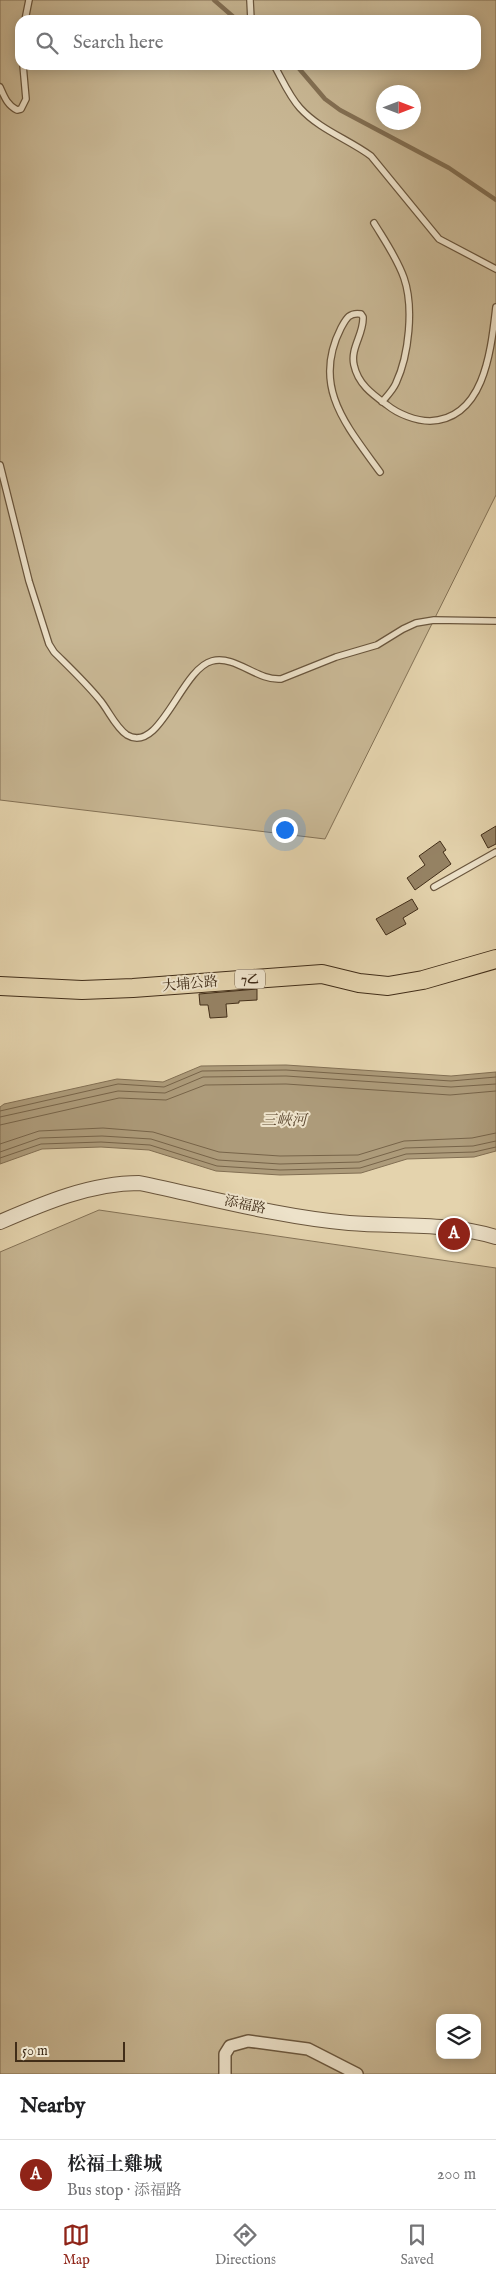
<!DOCTYPE html>
<html lang="en">
<head>
<meta charset="utf-8">
<style>
  body { margin:0; font-family:"IM FELL English","Noto Serif TC",serif; background:#f2f2f2; color:#202124 }
  .controls { position:absolute; right:15px; bottom:15px; display:grid; overflow:hidden; border-radius:10px; box-shadow:0 2px 12px #0003 }
  .controls button { width:45px; height:45px; display:grid; place-items:center; padding:0; border:0; border-bottom:1px solid #e0e0e0; background:#fff; color:#202124; font:25px sans-serif }
  .compass { position:absolute; left:376px; top:85px; width:45px; height:45px; border-radius:50%; background:#fff; box-shadow:0 2px 12px #0003; rotate:90deg }
  .scale { position:absolute; left:15px; bottom:12px; width:110px; box-sizing:border-box; padding-left:5px; border:2px solid #412d18; border-top:0; font-size:14px; line-height:18px; white-space:nowrap; color:#412d18; -webkit-text-stroke:4px #ede2ca; paint-order:stroke }
  .you { position:absolute; left:284px; top:829px; width:18px; height:18px; margin:-12px; border:4px solid #fff; border-radius:50%; background:#1a73e8; box-shadow:0 0 0 8px #1a73e833 }
  .badge { display:grid; place-items:center; width:32px; height:32px; border-radius:50%; background:#8f2418; color:#fff; font-size:16px; font-weight:700 }
  .pin { position:absolute; translate:-50% -50%; border:2px solid #fff; box-shadow:0 1px 5px #0006 }
  .list { margin:0; padding:0; list-style:none }
  h2 { display:flex; justify-content:space-between; align-items:center; height:65px; margin:0; padding:0 20px; font-size:21px }
  h2 small { font-size:16px; font-weight:400; color:#757577 }
  .list li { display:grid; grid-template-columns:32px 1fr auto; gap:15px; align-items:center; box-sizing:border-box; height:70px; padding:0 20px; border-top:1px solid #e0e0e0 }
  .list b { display:block; font-size:19px; white-space:nowrap }
  .list p { margin:0; font-size:16px; white-space:nowrap; color:#757577 }
  .list em { font-size:16px; font-style:normal; color:#757577 }
  .icon { flex:none; width:28px; height:28px; fill:none; stroke:currentColor; stroke-width:2; stroke-linecap:round; stroke-linejoin:round }
  .map { position:relative; flex:none; width:496px; height:2074px; overflow:hidden }
  .search { position:absolute; background:#fff; box-shadow:0 2px 12px #0003; left:15px; right:15px; top:15px; height:55px; display:flex; align-items:center; gap:12px; box-sizing:border-box; padding:0 18px; border-radius:15px; color:#757577; font-size:19px }
  .sheet { height:135px; background:#fff }
  nav { display:flex; justify-content:space-around; align-items:center; box-sizing:border-box; height:70px; border-top:1px solid #e0e0e0; background:#fff; font-size:14px; color:#757577 }
  nav a { display:grid; justify-items:center; gap:2px }
  nav .on { color:#8f2418 }
  .map>svg:first-child { display:block }
  .green { fill:#c8b794; stroke:#847256; fill-rule:evenodd }
  .water { fill:#ad9b7a; stroke:#826f53 }
  .lines { fill:none; stroke-linecap:round; stroke-linejoin:round }
  .shore { stroke:#776449; stroke-width:1 }
  .stream { stroke:#826f53; stroke-width:4.5 }
  .building { fill:#968365; stroke:#412d18 }
  .service-casing { stroke:#6a563d; stroke-width:8 }
  .minor-casing { stroke:#6a563d; stroke-width:14 }
  .tertiary-casing { stroke:#6a563d; stroke-width:16 }
  .primary-casing { stroke:#412d18; stroke-width:20 }
  .service { stroke:#ede2ca; stroke-width:5.5 }
  .minor { stroke:#ede2ca; stroke-width:11 }
  .tertiary { stroke:#ede2ca; stroke-width:14 }
  .primary { stroke:#e4d3ad; stroke-width:18 }
  .labels { text-anchor:middle; dominant-baseline:central; stroke-width:4; stroke-linejoin:round; paint-order:stroke }
  .shield { fill:#ede2ca; stroke:#75634d; stroke-width:1 }
  .shield-label { font-size:12px; font-weight:bold; fill:#412d18 }
  .street-label { font-size:14px; fill:#412d18; stroke:#ede2ca }
  .water-label { font-size:15px; font-style:italic; fill:#5c4830; stroke:#ede2ca }
</style>
</head>
<body>
<div class="map">
<svg width="496" height="2074" viewBox="0 0 496 2074">
  <rect width="100%" height="100%" fill="#e4d3ad"/>
  <filter id="stains"><feTurbulence type="fractalNoise" baseFrequency=".004" numOctaves="4"/><feColorMatrix values="0 0 0 0 .2 0 0 0 0 .09 0 0 0 0 .02 0 0 0 .5 -.17"/></filter>
  <radialGradient id="worn" r=".72"><stop offset=".6" stop-color="#630" stop-opacity="0"/><stop offset="1" stop-color="#630" stop-opacity=".3"/></radialGradient>
  <path class="green" d="M0,0H496V495L325,839L0,800ZM20,20H476V65H20ZM384,92H414V122H384Z
    M99,1210L496,1268V2074H0V1252ZM440,2018H477V2055H440Z"/>
  <path class="water" d="M286,1065L451,1076L496,1072V1151L474,1157L407,1159L361,1173L280,1175L216,1171L149,1150L101,1147L42,1149L0,1164V1107L4,1104L117,1079L163,1082L201,1066Z"/>
  <g class="lines">
    <path class="shore" d="M0,1111L118,1084L164,1087L202,1071L286,1070L451,1081L496,1077
      M0,1117L118,1091L165,1093L203,1077L286,1076L451,1087L496,1084
      M0,1125L119,1098L166,1100L205,1085L286,1084L450,1095L496,1091
      M0,1144L39,1131L103,1128L153,1132L219,1152L280,1156L358,1155L404,1141L472,1138L496,1133
      M0,1152L40,1138L102,1136L151,1139L218,1160L280,1164L359,1162L405,1148L473,1146L496,1141
      M0,1158L41,1144L101,1142L150,1145L217,1166L280,1170L360,1168L406,1154L474,1152L496,1147"/>
    <path class="stream" d="M214,0L237,20
      M296,65L325,99L340,110L449,168L496,200"/>
  </g>
  <path class="building" d="M496,826V844L488,848L481,835Z
    M440,841L446,850L443,852L451,864L415,890L407,878L425,865L419,856Z
    M412,899L418,909L403,918L406,924L386,935L376,919Z
    M257,989V1000L239,1001V1003L226,1004L227,1017L210,1018L208,1005H200L199,994Z"/>
  <g class="lines">
    <g class="service-casing">
      <path id="service" d="M250,0L251,20
        M25,20L29,0
        M274,65C282,79 289,96 300,108C320,130 348,139 371,156L439,239L496,269
        M0,87C4,96 7,105 17,110L21,109L26,99L23,65
        M374,223C385,241 397,258 404,278C414,307 409,355 396,383C393,390 387,396 382,402
        M0,465L29,581L49,644L54,652C69,667 85,682 99,699C108,709 115,727 127,735C160,755 181,669 212,661C236,655 257,681 281,679L336,657L377,645L403,629L416,623L434,620L496,621
        M380,472C347,426 311,387 341,328C346,319 349,312 361,314L363,317C364,334 350,348 354,365C358,384 372,394 387,405C398,414 416,421 430,421C485,419 491,349 496,307
        M434,887L496,852"/>
    </g>
    <g class="minor-casing">
      <path id="minor" d="M225,2074V2054L230,2046L248,2041L308,2049L357,2074"/>
    </g>
    <g class="tertiary-casing">
      <path id="tertiary" d="M0,1222C44,1203 91,1183 139,1183C208,1197 278,1217 349,1223C398,1227 447,1222 496,1237"/>
    </g>
    <g class="primary-casing">
      <path id="primary" d="M0,986L82,990L133,988L322,974L359,983L388,986L423,980L496,959"/>
    </g>
    <use href="#service" class="service"/>
    <use href="#minor" class="minor"/>
    <use href="#tertiary" class="tertiary"/>
    <use href="#primary" class="primary"/>
  </g>
  <g class="labels">
    <rect class="shield" x="235" y="969.5" width="30" height="19" rx="4"/>
    <g class="shield-label">
      <text x="250" y="979">7乙</text>
    </g>
    <g class="street-label">
      <text transform="translate(190 984) rotate(-5)">大埔公路</text>
      <text transform="translate(245 1205) rotate(12)">添福路</text>
    </g>
    <g class="water-label">
      <text x="284" y="1120">三峽河</text>
    </g>
  </g>
  <rect width="100%" height="100%" filter="url(#stains)"/>
  <rect width="100%" height="100%" fill="url(#worn)"/>
</svg>
<div class="controls">
<button><svg class="icon" aria-label="layers" viewBox="0 0 24 24"><path d="M12 4l9 5-9 5-9-5zM3 14l9 5 9-5"/></svg></button>
</div>
<svg class="compass" viewBox="-18 -18 36 36"><path d="M0-13l5 13h-10z" fill="#e53935"/><path d="M0 13l5-13h-10z" fill="#757577"/></svg>
<div class="scale">50 m</div>
<div class="you"></div>
<div class="pin badge" style="left:454px;top:1234px">A</div>
<div class="search"><svg class="icon" aria-label="search" viewBox="0 0 24 24"><circle cx="10" cy="10" r="6"/><path d="M15 15l6 6"/></svg>Search here</div>
</div>
<section class="sheet">
<h2>Nearby<small></small></h2>
<ul class="list">
<li><span class="badge">A</span><div><b>松福土雞城</b><p>Bus stop · 添福路</p></div><em>200 m</em></li>
</ul>
</section>
<nav>
<a class="on"><svg class="icon" aria-label="map" viewBox="0 0 24 24"><path d="M3 6l6-2 6 2 6-2v14l-6 2-6-2-6 2zM9 4v14M15 6v14"/></svg>Map</a>
<a><svg class="icon" aria-label="directions" viewBox="0 0 24 24"><path d="M12 3l9 9-9 9-9-9zM9 14v-3h6M13 9l2 2-2 2"/></svg>Directions</a>
<a><svg class="icon" aria-label="saved" viewBox="0 0 24 24"><path d="M7 4h10v16l-5-4-5 4z"/></svg>Saved</a>
</nav>
</body>
</html>
